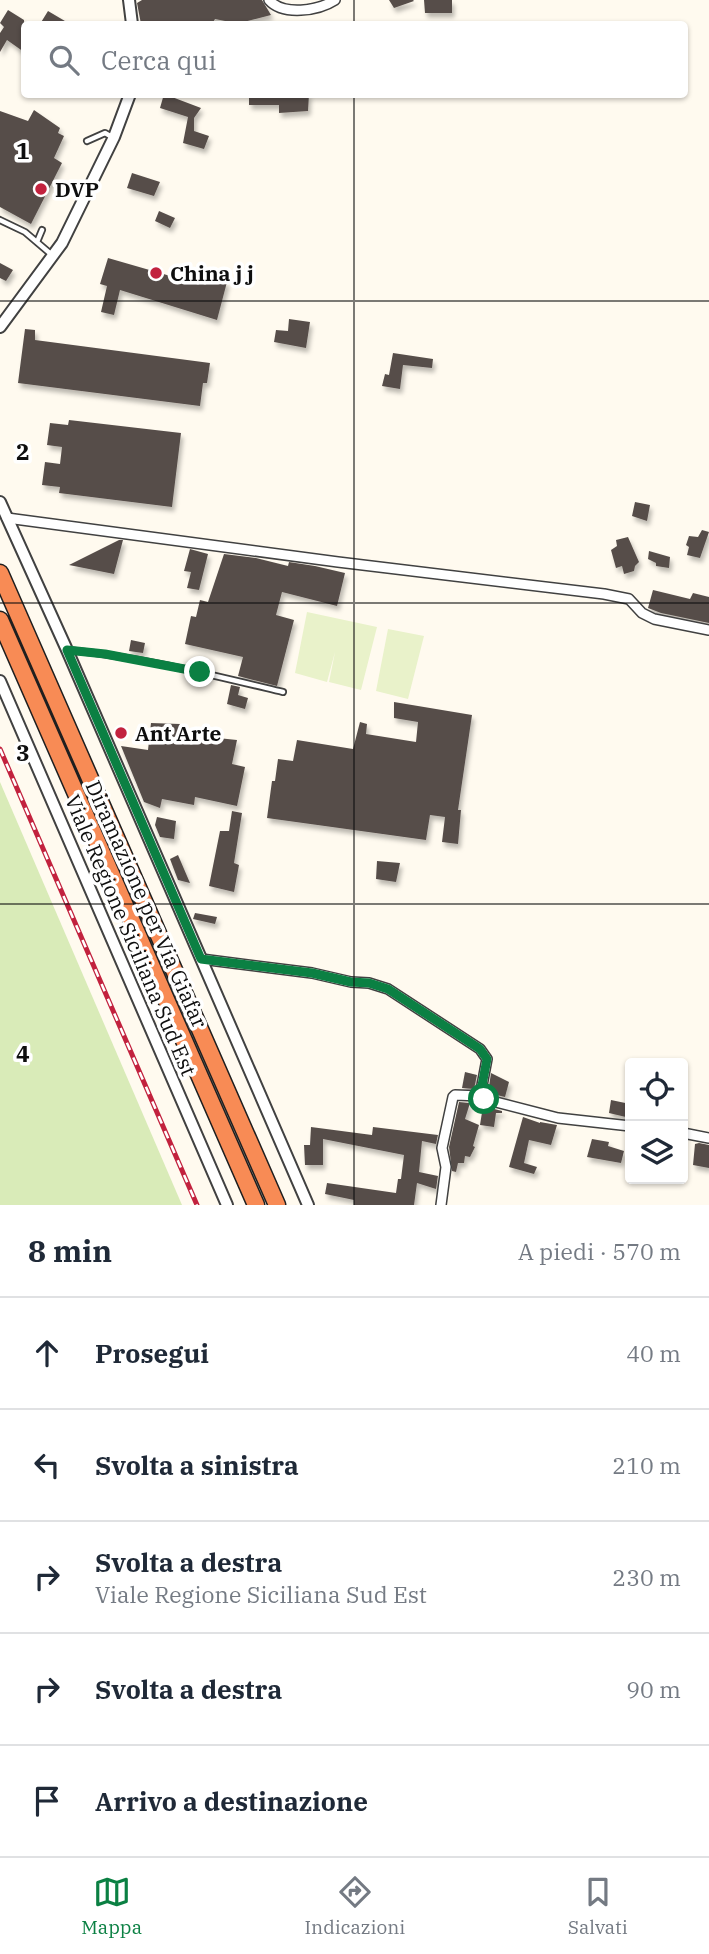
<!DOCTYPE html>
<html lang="it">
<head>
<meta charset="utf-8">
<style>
  body { margin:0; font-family:"IBM Plex Serif",serif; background:#f2f2f3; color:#1f2937 }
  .controls { position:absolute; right:21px; bottom:21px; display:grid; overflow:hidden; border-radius:7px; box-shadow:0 2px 5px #0004 }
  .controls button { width:63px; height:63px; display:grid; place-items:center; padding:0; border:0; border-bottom:2px solid #e0e1e3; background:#fff; color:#1f2937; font:35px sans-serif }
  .stop { position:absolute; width:21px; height:21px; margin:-16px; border:5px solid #0b8043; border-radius:50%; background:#fff }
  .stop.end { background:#0b8043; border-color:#fff; box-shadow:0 2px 7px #0008 }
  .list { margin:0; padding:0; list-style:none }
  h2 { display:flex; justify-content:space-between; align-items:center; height:91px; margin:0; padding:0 28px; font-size:30px }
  h2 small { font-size:23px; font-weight:400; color:#747a83 }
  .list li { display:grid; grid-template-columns:46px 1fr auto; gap:21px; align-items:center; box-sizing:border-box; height:112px; padding:0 28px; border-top:2px solid #e0e1e3 }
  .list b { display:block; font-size:26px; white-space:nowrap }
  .list p { margin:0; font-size:23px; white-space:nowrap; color:#747a83 }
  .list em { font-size:23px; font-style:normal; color:#747a83 }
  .icon { flex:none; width:38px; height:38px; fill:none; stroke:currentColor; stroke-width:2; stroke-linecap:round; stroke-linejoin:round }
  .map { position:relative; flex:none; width:709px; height:1205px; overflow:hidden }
  .search { position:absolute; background:#fff; box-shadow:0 2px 5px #0004; left:21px; right:21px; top:21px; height:77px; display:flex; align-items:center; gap:18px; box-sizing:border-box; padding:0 24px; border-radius:7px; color:#747a83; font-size:26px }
  .sheet { height:651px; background:#fff }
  nav { display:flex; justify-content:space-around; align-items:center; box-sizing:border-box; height:98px; border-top:2px solid #e0e1e3; background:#fff; font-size:19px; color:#747a83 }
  nav a { display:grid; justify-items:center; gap:4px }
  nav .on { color:#0b8043 }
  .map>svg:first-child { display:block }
  .green { fill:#d9ebb8 }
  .pitch { fill:#e9f2ca }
  .building { fill:#574e4a; filter:url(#shadow) }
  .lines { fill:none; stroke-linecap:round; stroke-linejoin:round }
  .service-casing { stroke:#414141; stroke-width:8 }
  .minor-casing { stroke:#414141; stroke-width:12 }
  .tertiary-casing { stroke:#414141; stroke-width:14 }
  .motorway-casing { stroke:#1f1f1f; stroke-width:19 }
  .service { stroke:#fff; stroke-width:4.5 }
  .minor { stroke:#fff; stroke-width:9 }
  .tertiary { stroke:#fff; stroke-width:10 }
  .motorway { stroke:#f88b55; stroke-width:16 }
  .rail-casing { stroke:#c2223e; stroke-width:5 }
  .rail { stroke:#fff; stroke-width:2.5; stroke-dasharray:8; stroke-linecap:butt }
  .route { stroke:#0b8043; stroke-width:9 }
  .grid { fill:none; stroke:#0e0e0e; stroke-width:2; stroke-opacity:0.55 }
  .poi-dot { fill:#c2223e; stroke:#fff; stroke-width:2.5 }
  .labels { text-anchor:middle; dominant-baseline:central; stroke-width:7; stroke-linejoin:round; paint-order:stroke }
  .poi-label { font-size:21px; font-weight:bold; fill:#0e0e0e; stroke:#fff; text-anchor:start }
  .street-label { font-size:21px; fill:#0e0e0e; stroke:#fff }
  .grid-label { font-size:23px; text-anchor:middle; font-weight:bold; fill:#0e0e0e; stroke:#fff; stroke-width:7; stroke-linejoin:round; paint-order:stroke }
</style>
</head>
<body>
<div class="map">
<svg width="709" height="1205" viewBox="0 0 709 1205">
  <defs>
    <filter id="shadow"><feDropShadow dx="2.5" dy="4.5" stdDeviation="2" flood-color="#0004"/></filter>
  </defs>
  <rect width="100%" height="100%" fill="#fffaef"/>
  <path class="green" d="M0,782L182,1205H0Z"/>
  <path class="pitch" d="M307,612L377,627L361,690L329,682L335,652L327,682L295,673Z
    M388,629L424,636L408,699L376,691Z"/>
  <path class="building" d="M142,0H262L271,15L236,24H229L230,22L215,19L212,24H141L137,3Z
    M389,0H413L414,1L394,8Z
    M424,0H452V13H425Z
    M8,10L24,20V52L7,40L0,52V33L4,27L0,23Z
    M48,11L70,24H40Z
    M164,94L201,108L194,118V131L209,136L204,149L183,143L188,117L160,108Z
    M249,94H309L308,111L279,113V105H249Z
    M34,110L60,128L58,133L64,136L54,158L62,163L31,224L0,207V111L28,121Z
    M132,173L160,182L154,196L127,188Z
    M159,211L175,218L170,228L155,221Z
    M108,258L198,284L201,275L227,282L217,320L120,290L114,315L101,312L107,286L100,284Z
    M0,263L13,270L6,281L0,278Z
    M289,319L310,322L306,348L274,342L276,330L288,331Z
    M25,329L35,330V340L210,363L207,383H203L200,406L18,383Z
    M393,353L433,359L432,368L403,365L400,389L382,386L385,374L389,375Z
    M69,420L181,433L172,507L59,493L60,487L42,485L45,462L60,464L62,447L47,445L50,423L68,425Z
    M635,502L650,505L647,521L632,516Z
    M702,530L709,532L700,558L687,555L689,547L686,545L689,536L698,537Z
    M628,537L639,562L635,566L634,571L624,574L622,566L616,568L611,550L617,546L616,540Z
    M119,540H123L114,574L69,565Z
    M190,549L208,554L199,590L187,588L191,572L184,571Z
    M649,551L670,557L669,568L656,566V563L648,559Z
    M224,554L256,558L288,566L289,562L315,566L345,573L337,606L282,592L276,615L294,620L277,686L238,676L243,657L185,644L191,616L196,617L200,600L208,602Z
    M653,590L690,599L693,593L709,597V623L661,613L648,608Z
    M131,640L145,643L143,653L129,651Z
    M231,685L240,687L238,695L248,698L245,709L227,704Z
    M394,702L472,715L458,810H461L458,844L442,842L445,817L430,815L426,840L267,818L272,781H275L278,759L293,761L297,740L353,749L360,722L367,724L366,734L416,742L418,722L394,718Z
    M151,723L180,724L179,734L237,740L232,764L245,767L237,806L195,797L194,805L162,799L160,808L144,802L121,746L148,750Z
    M232,811L242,813L234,863L239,865L234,892L209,886L220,831H229Z
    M157,817L176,821L174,839L160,837L155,825Z
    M178,855L190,883L178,880L170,859Z
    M377,861L400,863L396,882L376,879Z
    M195,913L217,917L215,924L193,919Z
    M465,1072L477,1075L474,1089L462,1088Z
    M491,1073L509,1082L505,1097L488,1093Z
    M611,1100L630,1104V1118L609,1113Z
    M459,1102L470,1103L465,1119L479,1125L473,1146L475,1147L470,1157L465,1156L464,1163H458L456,1172L452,1171L449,1147Z
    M483,1106L502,1111V1113H496L494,1127L480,1125Z
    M523,1117L540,1123V1122L557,1125L551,1145L529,1140L524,1163L537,1167L534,1174L509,1167Z
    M311,1127L372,1135L373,1127L438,1135L436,1144L422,1141L419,1172L438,1176L436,1189L417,1183L414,1205H354V1200L325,1194L327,1183L396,1193L398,1179H401L404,1155L323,1139V1165H305L304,1145H310Z
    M592,1139L609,1142L608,1146L624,1151L621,1163L587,1157Z
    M699,1143L709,1145V1168L693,1165L695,1144Z"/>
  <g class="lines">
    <g class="service-casing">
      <path id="service" d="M87,141L105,133L112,137
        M0,220L25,232L52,255
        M37,242L42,230
        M68,650C141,657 212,675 283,692"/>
    </g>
    <g class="minor-casing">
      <path id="minor" d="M269,0C283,16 318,11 335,0
        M7,518L338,562L604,594L629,599L642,613L654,619L709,630
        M201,959L312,973L351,982L369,983L388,989L480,1049L487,1059L480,1096L484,1099L558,1118L630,1126
        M683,1133L709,1138
        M441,1205L446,1167L442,1148L453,1097L455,1095L480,1096"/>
    </g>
    <g class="tertiary-casing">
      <path id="tertiary" d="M129,0L132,24
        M0,327L62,243L114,137L130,94
        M0,502L67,650L308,1205
        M0,681L227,1205"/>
    </g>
    <g class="motorway-casing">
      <path id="motorway" d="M0,573L277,1205
        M0,620L256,1205"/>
    </g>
    <use href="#service" class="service"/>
    <use href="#minor" class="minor"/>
    <use href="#tertiary" class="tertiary"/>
    <use href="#motorway" class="motorway"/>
    <g class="rail-casing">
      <path id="rail" d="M0,749L197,1205"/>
    </g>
    <use href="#rail" class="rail"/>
  </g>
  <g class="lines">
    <path class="route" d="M200,672L105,654L67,650L201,959L312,973L351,982L369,983L388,989L480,1049L487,1059L480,1096L484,1099"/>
  </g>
  <path class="grid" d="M354,0V24M354,94V1205M0,301H709M0,603H709M0,904H709"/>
  <g class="poi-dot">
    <circle cx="41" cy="189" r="7"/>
    <circle cx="156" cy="273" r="7"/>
    <circle cx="121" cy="733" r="7"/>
  </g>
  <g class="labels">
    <g class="poi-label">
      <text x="55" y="189">DVP</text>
      <text x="170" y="273">China j j</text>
      <text x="135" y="733">Ant Arte</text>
    </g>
    <g class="street-label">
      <text transform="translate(147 904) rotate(66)">Diramazione per Via Giafar</text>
      <text transform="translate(131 935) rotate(67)">Viale Regione Siciliana Sud Est</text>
    </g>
  </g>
  <g class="grid-label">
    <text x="23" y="159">1</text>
    <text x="23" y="460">2</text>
    <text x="23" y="761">3</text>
    <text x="23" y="1062">4</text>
  </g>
</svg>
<div class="controls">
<button><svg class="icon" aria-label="locate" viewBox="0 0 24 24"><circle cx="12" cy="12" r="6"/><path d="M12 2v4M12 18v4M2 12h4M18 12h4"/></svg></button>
<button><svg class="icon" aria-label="layers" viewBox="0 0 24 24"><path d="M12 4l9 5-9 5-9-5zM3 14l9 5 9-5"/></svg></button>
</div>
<div class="stop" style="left:484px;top:1099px"></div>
<div class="stop end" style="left:200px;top:672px"></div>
<div class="search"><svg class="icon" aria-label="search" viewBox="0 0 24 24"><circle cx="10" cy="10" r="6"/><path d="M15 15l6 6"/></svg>Cerca qui</div>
</div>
<section class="sheet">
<h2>8 min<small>A piedi · 570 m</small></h2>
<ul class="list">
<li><svg class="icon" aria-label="ahead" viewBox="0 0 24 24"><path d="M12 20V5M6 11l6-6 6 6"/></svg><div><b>Prosegui</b></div><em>40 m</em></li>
<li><svg class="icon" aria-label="left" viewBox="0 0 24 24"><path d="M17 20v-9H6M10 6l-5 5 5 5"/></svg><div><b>Svolta a sinistra</b></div><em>210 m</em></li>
<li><svg class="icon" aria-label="right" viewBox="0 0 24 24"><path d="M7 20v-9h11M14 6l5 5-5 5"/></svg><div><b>Svolta a destra</b><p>Viale Regione Siciliana Sud Est</p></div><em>230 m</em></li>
<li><svg class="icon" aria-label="right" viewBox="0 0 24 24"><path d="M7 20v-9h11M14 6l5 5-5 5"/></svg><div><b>Svolta a destra</b></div><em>90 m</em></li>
<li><svg class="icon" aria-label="arrive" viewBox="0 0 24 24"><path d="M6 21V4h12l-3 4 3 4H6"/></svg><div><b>Arrivo a destinazione</b></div></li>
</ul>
</section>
<nav>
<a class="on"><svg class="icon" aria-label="map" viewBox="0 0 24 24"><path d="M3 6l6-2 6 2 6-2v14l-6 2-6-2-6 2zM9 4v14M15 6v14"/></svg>Mappa</a>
<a><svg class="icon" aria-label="directions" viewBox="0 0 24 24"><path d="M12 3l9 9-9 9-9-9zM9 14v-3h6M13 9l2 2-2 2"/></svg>Indicazioni</a>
<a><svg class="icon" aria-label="saved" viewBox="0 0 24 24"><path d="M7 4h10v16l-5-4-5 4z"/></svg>Salvati</a>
</nav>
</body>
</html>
